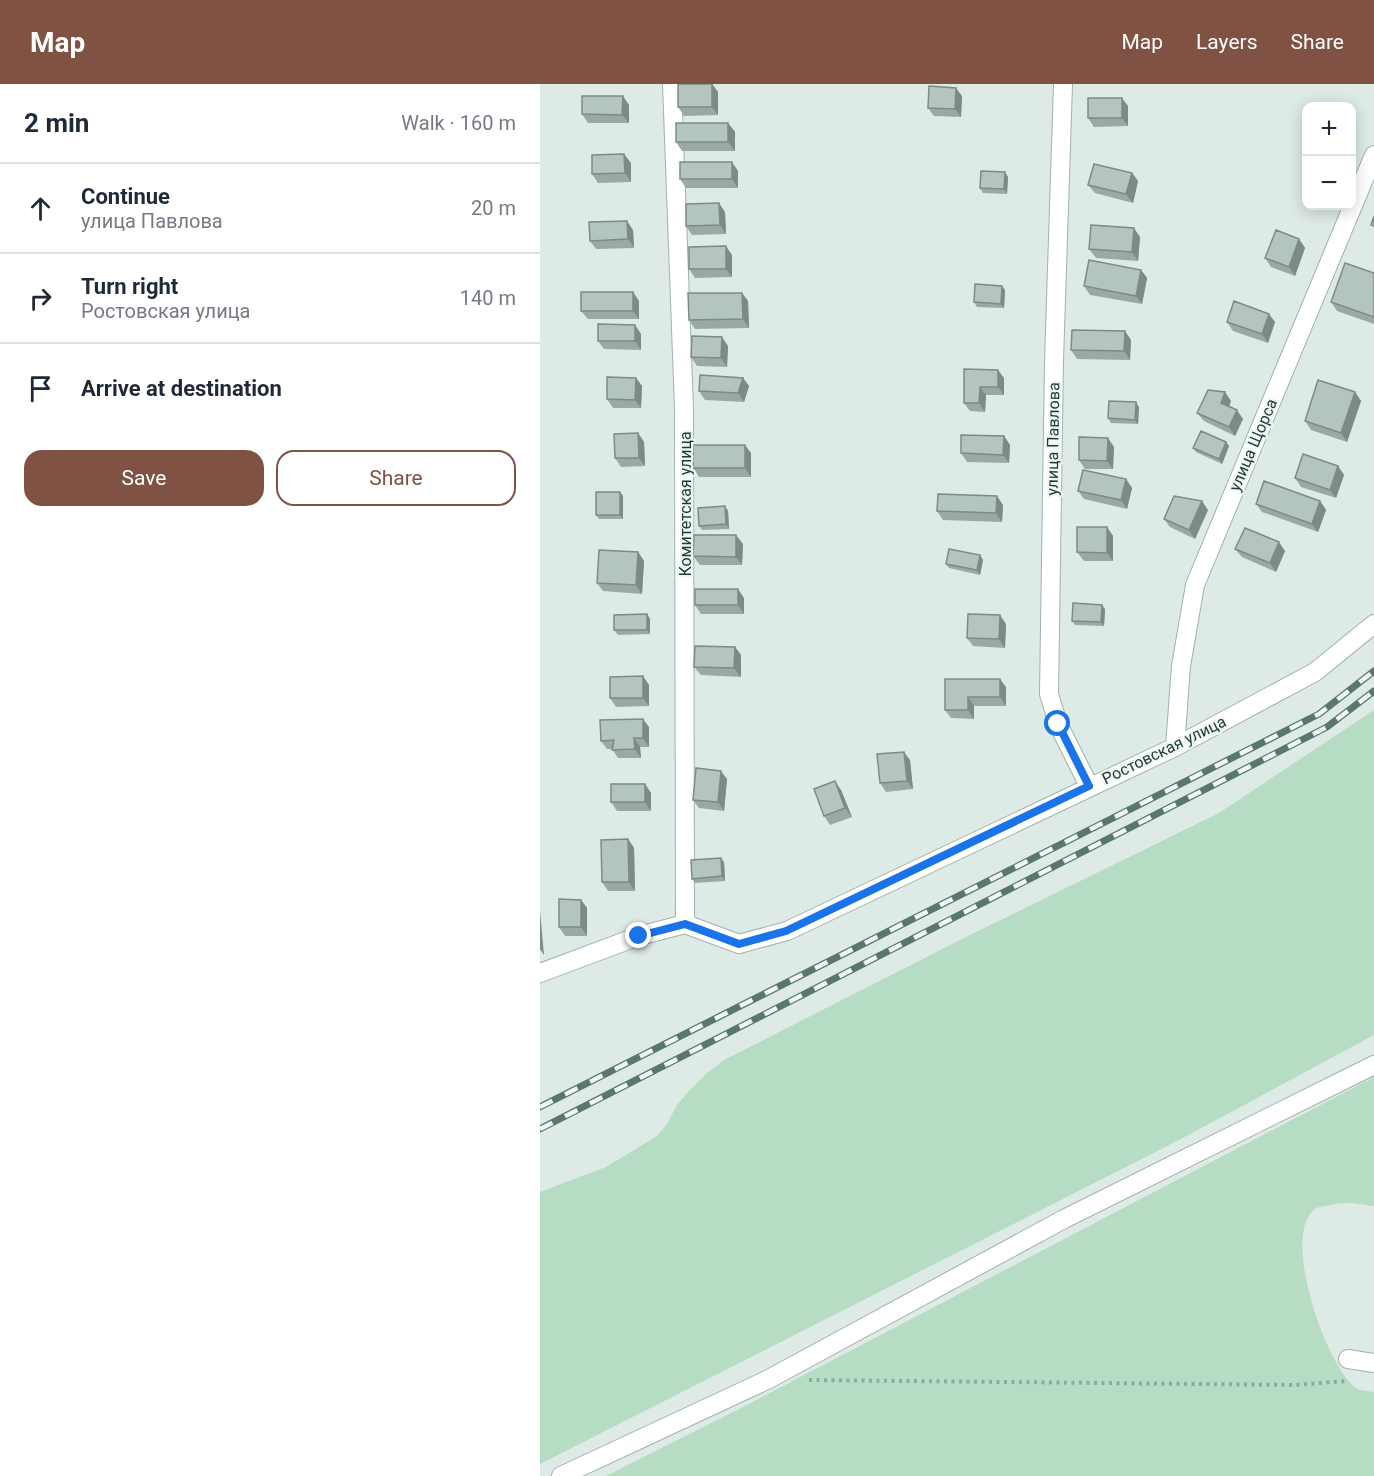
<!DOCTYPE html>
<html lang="en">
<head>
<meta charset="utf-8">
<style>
  body { margin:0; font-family:Roboto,sans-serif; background:#f2f2f3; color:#1f2937 }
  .controls { position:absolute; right:18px; top:18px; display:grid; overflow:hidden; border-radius:12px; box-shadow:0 3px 15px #0003 }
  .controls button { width:54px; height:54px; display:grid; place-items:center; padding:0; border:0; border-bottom:2px solid #e0e1e3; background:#fff; color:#1f2937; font:30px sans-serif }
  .stop { position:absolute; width:18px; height:18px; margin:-14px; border:4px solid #1a73e8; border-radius:50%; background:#fff }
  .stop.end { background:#1a73e8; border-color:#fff; box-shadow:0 2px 6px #0008 }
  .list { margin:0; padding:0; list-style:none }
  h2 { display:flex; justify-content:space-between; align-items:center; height:78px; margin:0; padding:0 24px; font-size:26px }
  h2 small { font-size:20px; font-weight:400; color:#747a83 }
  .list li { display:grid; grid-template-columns:39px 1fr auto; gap:18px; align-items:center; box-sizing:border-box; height:90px; padding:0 24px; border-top:2px solid #e0e1e3 }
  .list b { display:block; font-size:22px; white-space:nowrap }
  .list p { margin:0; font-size:20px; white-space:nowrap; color:#747a83 }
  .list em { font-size:20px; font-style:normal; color:#747a83 }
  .actions { display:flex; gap:12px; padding:18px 24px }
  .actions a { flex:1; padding:14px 0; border:2px solid #7f5243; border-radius:18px; text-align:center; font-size:21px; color:#7f5243 }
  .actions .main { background:#7f5243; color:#fff }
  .icon { flex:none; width:33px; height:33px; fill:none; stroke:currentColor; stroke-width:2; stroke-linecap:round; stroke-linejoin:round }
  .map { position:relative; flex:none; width:834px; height:1392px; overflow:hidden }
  header { display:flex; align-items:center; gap:36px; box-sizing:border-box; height:84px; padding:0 30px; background:#7f5243; color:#fff }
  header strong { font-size:28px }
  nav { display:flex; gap:33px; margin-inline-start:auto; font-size:21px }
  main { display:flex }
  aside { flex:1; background:#fff }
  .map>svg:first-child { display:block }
  .green { fill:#b6dcc3 }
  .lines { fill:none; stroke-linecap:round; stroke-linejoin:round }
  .minor-casing { stroke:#a1b2ad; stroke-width:20 }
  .path { stroke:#7eafa3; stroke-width:4; stroke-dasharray:3 4.5; stroke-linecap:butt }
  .minor { stroke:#fff; stroke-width:18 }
  .rail-casing { stroke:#597671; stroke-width:7 }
  .rail { stroke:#eff7f3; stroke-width:4.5; stroke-dasharray:14; stroke-linecap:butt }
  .wall { fill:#9ba9a4 }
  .shaded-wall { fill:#7e8a86 }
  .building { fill:#b4c5bf; stroke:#7e8a86; stroke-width:1.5 }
  .route { stroke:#1a73e8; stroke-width:8 }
  .labels { text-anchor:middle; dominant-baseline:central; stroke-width:4.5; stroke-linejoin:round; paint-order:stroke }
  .street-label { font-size:16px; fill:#1f3a35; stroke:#eff7f3 }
</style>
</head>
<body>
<header>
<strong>Map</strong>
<nav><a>Map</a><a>Layers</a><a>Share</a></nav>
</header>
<main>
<aside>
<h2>2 min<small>Walk · 160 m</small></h2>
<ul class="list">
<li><svg class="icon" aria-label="ahead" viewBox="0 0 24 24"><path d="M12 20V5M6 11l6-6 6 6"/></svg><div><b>Continue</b><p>улица Павлова</p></div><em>20 m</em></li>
<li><svg class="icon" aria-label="right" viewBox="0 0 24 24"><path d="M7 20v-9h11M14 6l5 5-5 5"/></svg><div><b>Turn right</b><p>Ростовская улица</p></div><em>140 m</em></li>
<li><svg class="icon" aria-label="arrive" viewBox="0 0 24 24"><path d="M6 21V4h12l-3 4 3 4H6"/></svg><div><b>Arrive at destination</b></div></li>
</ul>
<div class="actions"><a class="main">Save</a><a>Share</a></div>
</aside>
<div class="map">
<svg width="834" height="1392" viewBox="0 0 834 1392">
  <rect width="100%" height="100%" fill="#deeae6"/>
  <path class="green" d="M834,626V951L639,1056L0,1380V1108L66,1083L117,1052L127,1040L137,1021L149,1007L166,990L184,976L426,853L679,729Z
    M834,993V1122C813,1119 805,1117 785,1122C782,1123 778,1123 776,1124C739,1148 786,1283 816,1304C821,1307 829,1307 834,1308V1392H66L201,1324Z"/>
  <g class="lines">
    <g class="minor-casing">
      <path id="minor" d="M132,0L144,325L145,840
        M523,0L514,277L509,610L518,640L549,702
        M635,663L641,582L655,501L834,71
        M0,889L99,852L145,840L199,860L247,847L635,663L775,588L834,540
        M808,1275L834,1279
        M21,1392L227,1296L524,1135L834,981"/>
    </g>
    <path class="path" d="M269,1296L755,1301L807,1297"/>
    <use href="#minor" class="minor"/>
    <g class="rail-casing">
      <path id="rail" d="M0,1023L779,630L834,587
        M0,1045L787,643L834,607"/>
    </g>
    <use href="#rail" class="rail"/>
  </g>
  <path class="wall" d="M172,0L178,8V31L144,32L138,23Z
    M422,12L421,33L394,32L388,24Z
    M89,21V39H48L42,30Z
    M588,22V42L554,43L548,34Z
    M188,39L195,48V67H142L136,58Z
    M91,79V98L58,99L52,90Z
    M198,87V104H146L140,95Z
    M592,89L598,97L593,119L555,109L548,101Z
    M468,93L467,110L443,109L440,104Z
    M185,128L186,150L152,151L146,142Z
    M93,146L94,164L56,165L50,157Z
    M600,153L598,177L556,174L549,165Z
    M759,155L765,164L755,192L731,183L725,174Z
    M192,171V193L155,194L149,185Z
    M601,186L607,194L602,220L550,211L544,202Z
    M834,189V240L797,227L791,218Z
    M465,206L464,224L437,223L434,218Z
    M93,208L99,217V235H48L41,227Z
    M202,209L208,217L209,244L155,245L149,236Z
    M687,238H735L728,259L693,247Z
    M95,241L101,250V266L64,265L58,257Z
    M591,256L590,276L537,275L531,266Z
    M188,262L187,283L157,282L151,273Z
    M424,285L464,294V311H446L445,328L430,327L424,319Z
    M96,294L102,302L101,324H73L67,315Z
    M203,294L209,302L204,318L165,316L159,307Z
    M815,308L821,317L807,358L771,346L765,337Z
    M691,317L689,323L703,335L695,352L664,337L657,329Z
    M599,323L598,340L571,339L568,334Z
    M98,349L104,358L105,382L81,383L75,374Z
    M464,352L470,361L469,379L427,378L421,369Z
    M686,358L689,362L682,380L656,368L653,364Z
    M574,363L573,385H545L539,376Z
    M211,369V393H159L153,384Z
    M798,382L804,391L796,414L761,403L755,394Z
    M586,395L592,404L587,425L544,415L538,407Z
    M80,408L83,412V435H59L56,431Z
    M780,417L786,426L778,448L722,428L716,420Z
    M463,421L462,438L403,436L397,427Z
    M185,422L188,427L189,445L162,446L159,442Z
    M668,426L655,455L630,443L624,435Z
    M567,443L573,452V477H544L537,468Z
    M203,460L202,481H160L153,472Z
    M695,465L745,467L736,488L702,473Z
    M98,468L104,477L102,510L63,507L57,499Z
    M440,471L443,476L440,491L409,484L406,480Z
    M204,514V530H161L155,521Z
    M565,525L564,542L535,541L532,537Z
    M107,530L110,535V550L78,551L74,546Z
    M466,540L465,564L433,562L427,554Z
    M195,563L201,571V593L161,591L154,583Z
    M405,595L466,603V622H434V635L411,634L405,626Z
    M109,601V622L76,623L70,614Z
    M109,643V663H100L101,674H78L72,665H67L61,657Z
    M370,676L373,705L346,708L340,699Z
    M187,695L184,727L159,724L153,716Z
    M105,700L111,709V727H77L71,718Z
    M301,706L312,733L290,741L284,732Z
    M88,755L94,764L95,807H68L62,798Z
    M184,778L185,797L155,799L152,795Z
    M41,816L47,824V852H25L19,843Z"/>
  <path class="shaded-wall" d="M172,0L178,8V31L172,23Z
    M416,4L422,12L421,33L415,25Z
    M83,12L89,21V39L82,31Z
    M582,14L588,22V42L582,34Z
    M188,39L195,48V67L188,58Z
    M84,70L91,79V98L85,89Z
    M192,78L198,87V104L192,95Z
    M465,88L468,93L467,110L464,105Z
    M592,89L598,97L593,119L586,110Z
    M179,119L185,128L186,150L180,141Z
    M87,137L93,146L94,164L88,155Z
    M594,144L600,153L598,177L592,168Z
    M759,155L765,164L755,192L749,183Z
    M186,162L192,171V193L186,185Z
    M601,186L607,194L602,220L596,212Z
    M462,202L465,206L464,224L461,220Z
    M93,208L99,217V235L93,227Z
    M202,209L208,217L209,244L203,235Z
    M729,230L735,238L728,259L722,250Z
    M95,241L101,250V266L95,257Z
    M585,247L591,256L590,276L584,267Z
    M182,253L188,262L187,283L181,274Z
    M458,286L464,294V311L458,303Z
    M96,294L102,302L101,324L95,316Z
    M203,294L209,302L204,318L198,309Z
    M440,303L446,311L445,328L439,319Z
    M685,308L691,317L687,328L681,319Z
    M815,308L821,317L807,358L801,349Z
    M596,318L599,323L598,340L595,336Z
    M697,326L703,335L695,352L689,343Z
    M98,349L104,358L105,382L99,374Z
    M464,352L470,361L469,379L463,371Z
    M568,354L574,363L573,385L567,377Z
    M686,358L689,362L682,380L679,375Z
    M205,361L211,369V393L205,384Z
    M798,382L804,391L796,414L790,406Z
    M586,395L592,404L587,425L581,416Z
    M80,408L83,412V435L80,431Z
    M457,412L463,421L462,438L456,429Z
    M662,417L668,426L655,455L649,446Z
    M780,417L786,426L778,448L772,440Z
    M185,422L188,427L189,445L186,440Z
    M567,443L573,452V477L567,469Z
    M196,451L203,460L202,481L196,473Z
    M739,458L745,467L736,488L730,479Z
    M98,468L104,477L102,510L96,501Z
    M440,471L443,476L440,491L437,486Z
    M198,505L204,514V530L198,521Z
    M562,521L565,525L564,542L561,538Z
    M107,530L110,535V550L107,546Z
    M460,531L466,540L465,564L459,555Z
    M195,563L201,571V593L194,584Z
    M103,592L109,601V622L103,614Z
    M460,595L466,603V622L460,613Z
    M428,613L434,622V635L428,626Z
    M103,635L109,643V663L103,654Z
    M94,654L100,663L101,674L95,665Z
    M364,668L370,676L373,705L367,697Z
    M181,687L187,695L184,727L178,718Z
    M295,697L301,706L312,733L305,724Z
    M105,700L111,709V727L105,718Z
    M88,755L94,764L95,807L89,798Z
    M181,774L184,778L185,797L182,792Z
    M41,816L47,824V852L41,843Z
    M0,827L4,871L0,865Z"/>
  <path class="building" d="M138,0H172V23H138Z
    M389,2L416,4L415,25L388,24Z
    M42,12H83L82,31L42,30Z
    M548,14H582V34H548Z
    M781,19L790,22H779Z
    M136,39H188V58H136Z
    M84,70L85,89L52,90V71Z
    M140,78H192V95H140Z
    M554,80L592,89L586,110L548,101Z
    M441,87L465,88L464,105L440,104Z
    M179,119L180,141L146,142V120Z
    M834,132V142L831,141Z
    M87,137L88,155L50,157L49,138Z
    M551,141L594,144L592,168L549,165Z
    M736,146L759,155L749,183L725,174Z
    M186,162V185H149V163Z
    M549,176L601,186L596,212L544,202Z
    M805,179L834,189V233L791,218Z
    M435,200L462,202L461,220L434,218Z
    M41,208H93V227H41Z
    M148,209H202L203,235L149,236Z
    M694,217L729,230L722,250L687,238Z
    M58,240L95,241V257H58Z
    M532,246L585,247L584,267L531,266Z
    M152,252L182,253L181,274L151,273Z
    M424,285L458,286V303H440L439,319H424Z
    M160,291L203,294L198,309L159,307Z
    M67,293L96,294L95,316L67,315Z
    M778,296L815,308L801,349L765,337Z
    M668,306L685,308L681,319L697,326L689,343L657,329Z
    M569,317L596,318L595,336L568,334Z
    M661,347L686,358L679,375L653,364Z
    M98,349L99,374H75L74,350Z
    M421,351L464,352L463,371L421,369Z
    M539,353L568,354L567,377L539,376Z
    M153,361H205V384H153Z
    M763,370L798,382L790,406L755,394Z
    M543,386L586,395L581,416L538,407Z
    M724,397L780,417L772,440L716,420Z
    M56,408H80V431H56Z
    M398,410L457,412L456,429L397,427Z
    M634,412L662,417L649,446L624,435Z
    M185,422L186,440L159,442L158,424Z
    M537,443H567V469L537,468Z
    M705,444L739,458L730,479L695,465Z
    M154,451H196V473L153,472Z
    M409,465L440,471L437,486L406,480Z
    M59,466L98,468L96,501L57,499Z
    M155,505H198V521H155Z
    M533,519L562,521L561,538L532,537Z
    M107,530V546H74V531Z
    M428,530L460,531L459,555L427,554Z
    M155,562L195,563L194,584L154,583Z
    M103,592V614H70V593Z
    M405,595H460V613H428V626H405Z
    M103,635V654H94L95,665L72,666L74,656L61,657L60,636Z
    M364,668L367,697L340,699L337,670Z
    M156,684L181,687L178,718L153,716Z
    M295,697L305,724L284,732L274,705Z
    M71,700H105V718H71Z
    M88,755L89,798H62L61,756Z
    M181,774L182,792L152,795L151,776Z
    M19,815L41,816V843H19Z"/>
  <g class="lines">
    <path class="route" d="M99,852L145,840L199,860L246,847L549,702L518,640"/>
  </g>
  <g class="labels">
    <g class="street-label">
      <text transform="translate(513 355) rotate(-89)">улица Павлова</text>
      <text transform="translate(713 361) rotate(-67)">улица Щорса</text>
      <text transform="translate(145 420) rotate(-90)">Комитетская улица</text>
      <text transform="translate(624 666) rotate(-26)">Ростовская улица</text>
    </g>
  </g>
</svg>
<div class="controls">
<button>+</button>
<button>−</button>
</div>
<div class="stop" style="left:518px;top:640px"></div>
<div class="stop end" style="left:99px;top:852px"></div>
</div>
</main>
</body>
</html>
